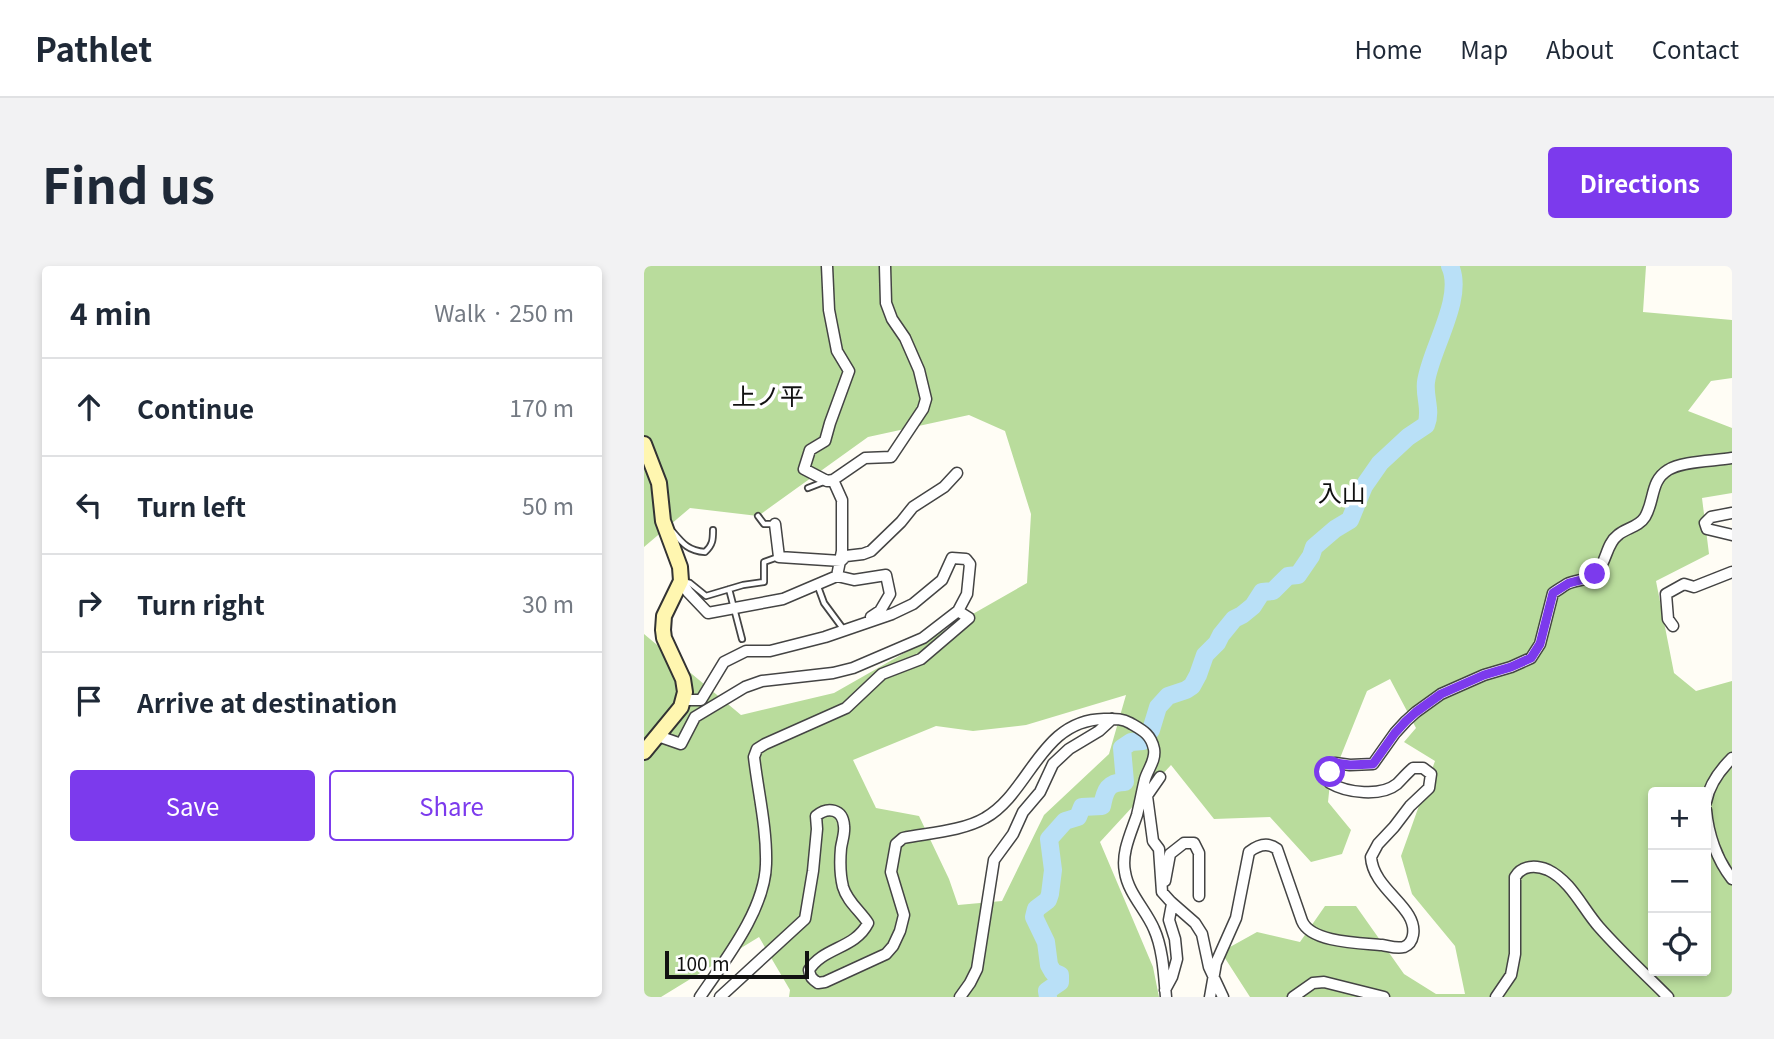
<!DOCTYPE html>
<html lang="en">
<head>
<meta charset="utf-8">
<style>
  body { margin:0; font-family:Georgia,"Noto Sans JP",serif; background:#f2f2f3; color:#1f2937 }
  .controls { position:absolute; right:21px; bottom:21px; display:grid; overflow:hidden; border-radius:7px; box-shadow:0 4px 10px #0003 }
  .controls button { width:63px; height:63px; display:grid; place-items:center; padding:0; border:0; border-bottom:2px solid #e0e1e3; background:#fff; color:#1f2937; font:35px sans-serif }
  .scale { position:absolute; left:21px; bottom:18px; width:144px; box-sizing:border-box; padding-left:7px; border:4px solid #111; border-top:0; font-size:19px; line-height:24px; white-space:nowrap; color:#111; -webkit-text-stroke:5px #fff; paint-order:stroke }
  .stop { position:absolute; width:21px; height:21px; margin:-16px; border:5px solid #7c3aed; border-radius:50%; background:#fff }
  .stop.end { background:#7c3aed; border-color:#fff; box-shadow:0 2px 7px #0008 }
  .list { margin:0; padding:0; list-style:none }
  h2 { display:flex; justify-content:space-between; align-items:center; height:91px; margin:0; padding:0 28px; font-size:30px }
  h2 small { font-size:23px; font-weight:400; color:#747a83 }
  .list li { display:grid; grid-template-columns:46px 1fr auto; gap:21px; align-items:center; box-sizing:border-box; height:98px; padding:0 28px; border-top:2px solid #e0e1e3 }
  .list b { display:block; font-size:26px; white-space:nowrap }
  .list em { font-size:23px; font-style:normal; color:#747a83 }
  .actions { display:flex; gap:14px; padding:21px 28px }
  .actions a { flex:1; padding:16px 0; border:2px solid #7c3aed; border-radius:7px; text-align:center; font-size:24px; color:#7c3aed }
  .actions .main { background:#7c3aed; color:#fff }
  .icon { flex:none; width:38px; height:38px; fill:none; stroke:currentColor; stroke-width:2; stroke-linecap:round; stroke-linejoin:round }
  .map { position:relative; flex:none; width:1088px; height:731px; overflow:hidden; border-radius:7px }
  header { display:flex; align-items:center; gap:42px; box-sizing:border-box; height:98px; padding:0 35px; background:#fff; border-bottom:2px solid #e0e1e3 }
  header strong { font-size:33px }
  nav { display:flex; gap:38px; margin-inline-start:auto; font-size:24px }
  .intro { display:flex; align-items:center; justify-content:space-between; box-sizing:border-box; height:168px; padding:0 42px }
  h1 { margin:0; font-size:49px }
  .button { padding:18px 32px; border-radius:7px; background:#7c3aed; color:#fff; font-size:24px; font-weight:700 }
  main { display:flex; gap:42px; padding:0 42px }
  aside { flex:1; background:#fff; border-radius:7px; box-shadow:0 4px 10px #0003 }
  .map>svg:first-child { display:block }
  .forest { fill:#b9dc9c; fill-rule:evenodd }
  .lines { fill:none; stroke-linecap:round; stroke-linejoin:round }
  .river { stroke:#b9e0f7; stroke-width:18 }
  .service-casing { stroke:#444; stroke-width:8 }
  .minor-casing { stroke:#444; stroke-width:13 }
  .secondary-casing { stroke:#333; stroke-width:18 }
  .service { stroke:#fff; stroke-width:4.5 }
  .minor { stroke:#fff; stroke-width:10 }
  .secondary { stroke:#fff6b0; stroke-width:14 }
  .route { stroke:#7c3aed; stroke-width:9 }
  .labels { text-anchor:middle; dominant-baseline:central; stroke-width:7; stroke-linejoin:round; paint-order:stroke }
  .neighbourhood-label { font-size:24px; fill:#111; stroke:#fff }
</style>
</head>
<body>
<header>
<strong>Pathlet</strong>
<nav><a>Home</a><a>Map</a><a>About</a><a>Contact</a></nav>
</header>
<div class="intro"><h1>Find us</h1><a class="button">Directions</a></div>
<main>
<aside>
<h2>4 min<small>Walk · 250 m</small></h2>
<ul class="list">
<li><svg class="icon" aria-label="ahead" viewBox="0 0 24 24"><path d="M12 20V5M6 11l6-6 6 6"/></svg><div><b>Continue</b></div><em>170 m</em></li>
<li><svg class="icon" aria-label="left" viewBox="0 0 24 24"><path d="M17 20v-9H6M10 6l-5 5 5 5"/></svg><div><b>Turn left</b></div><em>50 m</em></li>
<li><svg class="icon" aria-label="right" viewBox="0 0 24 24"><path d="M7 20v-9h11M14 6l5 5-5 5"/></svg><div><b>Turn right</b></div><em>30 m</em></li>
<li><svg class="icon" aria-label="arrive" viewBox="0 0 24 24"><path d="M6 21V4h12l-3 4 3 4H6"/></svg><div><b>Arrive at destination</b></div></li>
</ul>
<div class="actions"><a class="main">Save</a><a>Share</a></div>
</aside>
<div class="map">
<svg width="1088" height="731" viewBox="0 0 1088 731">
  <rect width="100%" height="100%" fill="#fffdf5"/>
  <path class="forest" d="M0,0H1002L999,46L1088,54V112L1067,115L1044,145L1088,162V227L1058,232L1065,288L1012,315L1030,407L1052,425L1088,415V731H606L577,686L613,666L656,676L681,640H712L760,708L792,728H821L811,680L768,628L757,590L791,495L760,476L772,462L746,413L723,425L686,517L684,536L707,564L698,588L667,596L626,551L570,553L527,499L456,576L509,701L515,731H145L146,724L115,671L17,731H0V368L97,449L190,427L383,317L387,248L361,165L325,149L224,171L114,250L46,242L0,281ZM482,429L465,488L400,549L358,635L314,639L305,613L275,550L232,542L209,494L292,460L329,465L382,459ZM1009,526H1062V705H1009Z"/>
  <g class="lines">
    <path class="river" d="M404,731L403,725L416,716V709L409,706L405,699L402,676L390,651L392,643L404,634L406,628L409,604L405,573L421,555L434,551L438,541L458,540C461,524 464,516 481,516L478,482L487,476L499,475L507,464L514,441L524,430L542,424L548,420L554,409L561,389L573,377L577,369L590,353L598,349L609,340L618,326L629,325L644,310L654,309L667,290L670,281L691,263L706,254L720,220L736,197L764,171L782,159C788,145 780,131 782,116C786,84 821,32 806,0"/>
    <g class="service-casing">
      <path id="service" d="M164,222L182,215
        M114,250L120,258H130
        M29,266C39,278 45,285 61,286C69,279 69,273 69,264
        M38,315L46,317L62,330L99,319L120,316V296L134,291
        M173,318L180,337L200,364
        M85,323L98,373"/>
    </g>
    <g class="minor-casing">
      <path id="minor" d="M183,0L185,44L193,85L205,105L186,157L181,175L166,184L160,203L183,215L189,214
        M1088,247L1067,251L1061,257L1063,263L1088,269
        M131,258L135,291L197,295L202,290L219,288L227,285L257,256L269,241L300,221L313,207
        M193,310L210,314L242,309L246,328L236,345L227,351
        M37,315L44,326L64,347L139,333L193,310L198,285V234L189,214L221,192L247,191L279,143L282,133L275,104L261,72L248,53L242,37L241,0
        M1029,360L1024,353L1022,328L1040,318L1050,321L1088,306
        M14,470L37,478L51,451L101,421L118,415L189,407L209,402L279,372L314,345L323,328L326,298L322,293L308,292L298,314L269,338L248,348L181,371L126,385H102L80,396L57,434H39
        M503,530L509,575L515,583L518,626L527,636L551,657L558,668L565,701L579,731
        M500,534L516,511
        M1062,536C1065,519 1075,505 1088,492
        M1062,544C1064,568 1073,594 1088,613
        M521,615L526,588L540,577H550L555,587V630
        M521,724L528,711L533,693L531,673L525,654L528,638
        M56,731C81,694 121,644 122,598C123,562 114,526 110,491L113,483L121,478L202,442L238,408L277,393L325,352L314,345
        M76,731L161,653L169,605L173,563L172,550C184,540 199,543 200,560C201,567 198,575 197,582C196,593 196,609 199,621C203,635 216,645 224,657C211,683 179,681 165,704C166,711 168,713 174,717L181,716L242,688L249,680L256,665L260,649L247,606L252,578L259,572C284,567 319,565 341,552C386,527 396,454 460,453C470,453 477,452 486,457C498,464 507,468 510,483C512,494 504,503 501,513C498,525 496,537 493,549C487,567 477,587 481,606C484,627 502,644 510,663C519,683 520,709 522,731
        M316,731L326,717L333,703L350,594L369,568L379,546L396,526L409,498L425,483L455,465L468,453
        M566,731L572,697L592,652L605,586C614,579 624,576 633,583L658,655C667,677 718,677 738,679C745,680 752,683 760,681C765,679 768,675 769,669C774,641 729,624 727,591L734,578L750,561L766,540L785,522L787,508L779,502H769C763,507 758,513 753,518C737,531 703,527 686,517C686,509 685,504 691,497L706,499L729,498L751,467L762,455L772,446L797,428L840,409L867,401L887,392L896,378L909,327C914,324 918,321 923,318C933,313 945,315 953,306C963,295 962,278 974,269C982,262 995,261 1001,251C1011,234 1006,215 1024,204C1037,195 1071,195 1088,192
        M649,731L669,717L680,716L740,731
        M852,731L867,709L871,688V611C878,599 892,599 904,604C927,615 939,643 955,661C977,686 1001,708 1024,731"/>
    </g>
    <g class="secondary-casing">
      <path id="secondary" d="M0,178L15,217L19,255L36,301L37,315L20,350L19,364L20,372L39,413L41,426L37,441L0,486"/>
    </g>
    <use href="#service" class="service"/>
    <use href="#minor" class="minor"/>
    <use href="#secondary" class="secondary"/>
  </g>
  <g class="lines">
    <path class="route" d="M686,506L691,497L706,499L729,498L751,467L762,455L772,446L797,428L840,409L867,401L887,392L896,378L909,327L925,317L945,312L951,308"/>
  </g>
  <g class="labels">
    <g class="neighbourhood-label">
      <text x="124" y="128">上ノ平</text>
      <text x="698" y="225">入山</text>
    </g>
  </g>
</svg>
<div class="controls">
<button>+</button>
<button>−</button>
<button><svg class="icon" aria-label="locate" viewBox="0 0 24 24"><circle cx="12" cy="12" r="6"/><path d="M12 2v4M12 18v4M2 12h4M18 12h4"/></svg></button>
</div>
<div class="scale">100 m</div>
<div class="stop" style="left:686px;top:506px"></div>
<div class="stop end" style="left:951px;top:308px"></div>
</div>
</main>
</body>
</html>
